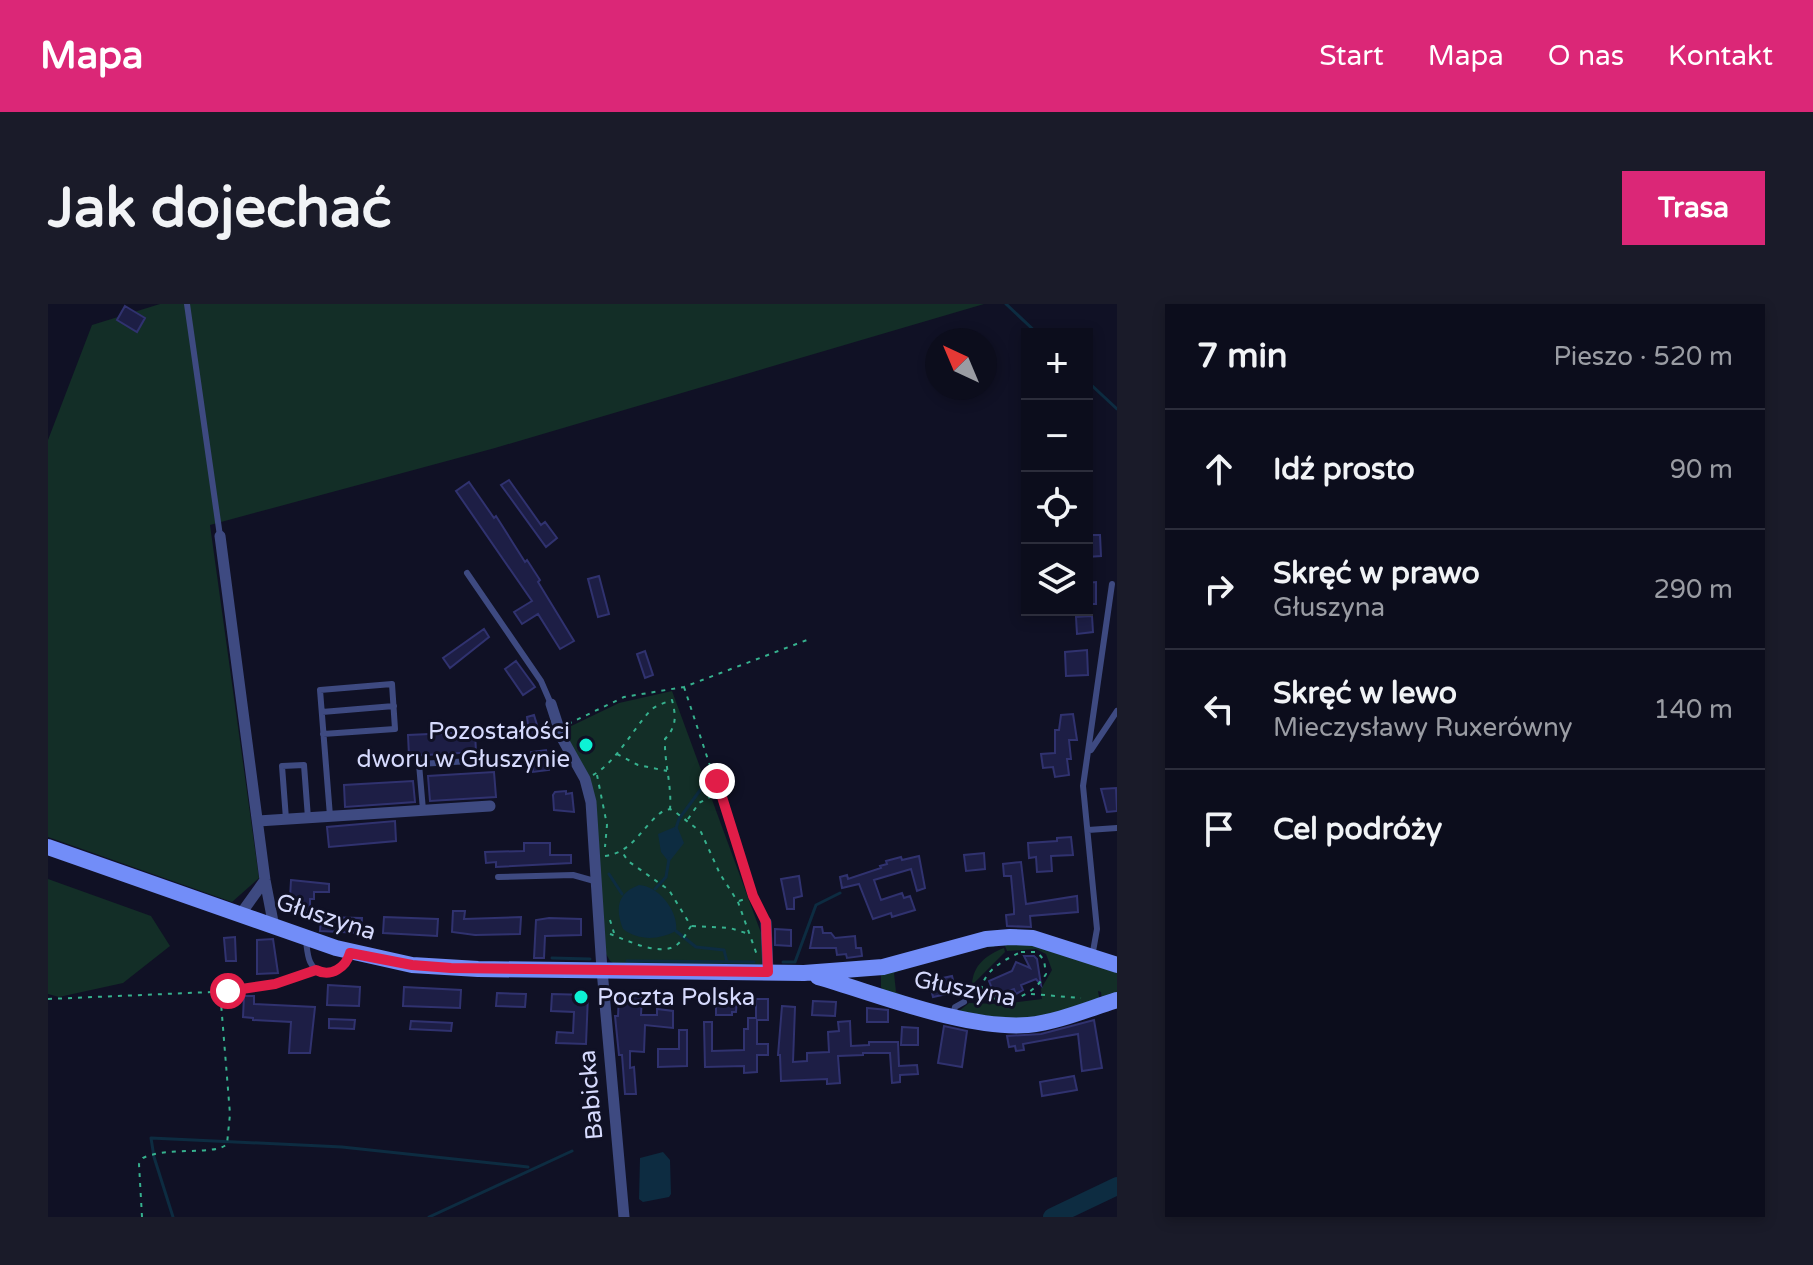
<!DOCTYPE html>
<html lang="pl">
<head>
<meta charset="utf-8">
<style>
  body { margin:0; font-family:"Varela Round",sans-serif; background:#1a1b29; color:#f1f3f6 }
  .controls { position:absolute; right:24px; top:24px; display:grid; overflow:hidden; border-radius:0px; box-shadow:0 4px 12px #0003 }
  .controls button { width:72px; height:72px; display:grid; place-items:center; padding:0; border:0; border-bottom:2px solid #2c2d3b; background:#0c0d1c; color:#f1f3f6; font:40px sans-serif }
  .compass { position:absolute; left:877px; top:24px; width:72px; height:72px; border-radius:50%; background:#0c0d1c; box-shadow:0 4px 12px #0003; rotate:316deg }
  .stop { position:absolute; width:24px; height:24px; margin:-18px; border:6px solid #e11d48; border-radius:50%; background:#fff }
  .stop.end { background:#e11d48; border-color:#fff; box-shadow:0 2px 8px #0008 }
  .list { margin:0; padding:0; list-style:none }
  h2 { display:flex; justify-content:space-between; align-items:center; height:104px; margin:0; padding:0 32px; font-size:34px }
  h2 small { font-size:26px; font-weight:400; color:#9a9ca3 }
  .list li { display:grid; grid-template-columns:52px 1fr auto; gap:24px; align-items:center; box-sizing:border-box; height:120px; padding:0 32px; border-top:2px solid #2c2d3b }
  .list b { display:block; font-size:30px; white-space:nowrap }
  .list p { margin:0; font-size:26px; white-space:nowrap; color:#9a9ca3 }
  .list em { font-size:26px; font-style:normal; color:#9a9ca3 }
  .icon { flex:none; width:44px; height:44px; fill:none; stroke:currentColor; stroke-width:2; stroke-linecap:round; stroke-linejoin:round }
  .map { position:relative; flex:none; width:1069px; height:913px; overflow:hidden; border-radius:0px }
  header { display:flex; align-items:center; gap:48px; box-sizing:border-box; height:112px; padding:0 40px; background:#db2777; color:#fff }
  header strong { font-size:38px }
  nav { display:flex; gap:44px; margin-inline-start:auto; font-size:28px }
  .intro { display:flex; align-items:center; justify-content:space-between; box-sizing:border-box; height:192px; padding:0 48px }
  h1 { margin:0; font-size:56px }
  .button { padding:20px 36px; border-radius:0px; background:#db2777; color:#fff; font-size:28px; font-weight:700 }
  main { display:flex; gap:48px; padding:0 48px }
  aside { flex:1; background:#0c0d1c; border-radius:0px; box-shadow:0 4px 12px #0003 }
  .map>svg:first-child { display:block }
  .green { fill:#132e27 }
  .water { fill:#0d2c41 }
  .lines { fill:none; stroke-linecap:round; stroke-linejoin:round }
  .stream { stroke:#0d2c41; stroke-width:3 }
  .river { stroke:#0d2c41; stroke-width:18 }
  .building { fill:#1d1e45; stroke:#30326f; stroke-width:2 }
  .path { stroke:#36b18e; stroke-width:2; stroke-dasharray:4 6; stroke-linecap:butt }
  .lane { stroke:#3e4a81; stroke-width:6 }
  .street { stroke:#3e4a81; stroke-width:11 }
  .secondary { stroke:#728df8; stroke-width:16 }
  .route { stroke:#e11d48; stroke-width:10 }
  .poi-dot { fill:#0df2d5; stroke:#101125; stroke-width:3 }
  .labels { text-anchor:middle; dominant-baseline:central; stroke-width:6; stroke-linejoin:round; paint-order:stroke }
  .poi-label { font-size:24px; fill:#d6dafd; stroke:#101125; text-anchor:end }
  .street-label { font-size:24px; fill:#d6dafd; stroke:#101125 }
</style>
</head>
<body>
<header>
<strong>Mapa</strong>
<nav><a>Start</a><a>Mapa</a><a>O nas</a><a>Kontakt</a></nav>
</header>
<div class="intro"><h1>Jak dojechać</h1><a class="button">Trasa</a></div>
<main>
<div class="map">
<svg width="1069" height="913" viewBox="0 0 1069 913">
  <rect width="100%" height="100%" fill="#101125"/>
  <path class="green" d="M112,0H936L447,144L162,221L211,574L184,598L0,533V136L44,21Z
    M624,387L716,637L718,663L568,661L562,657L557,648C553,572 547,496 517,425L571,399Z
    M0,575L103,612L122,642L75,679L11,693L0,690Z
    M970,637L1069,665V692L1054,697L1053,688L1050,687L1052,698L974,718L911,707L921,699L953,700L994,695L993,685L1004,666L998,650L988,645L959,647L957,642L947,641L946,643H938L883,655L846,669L848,688L863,695L837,688L833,683V671L892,649Z
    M956,644L957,648L924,681C925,661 938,651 956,644Z"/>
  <path class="water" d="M629,522L636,539L621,558L613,548L610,530Z
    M591,581C611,582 631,608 628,627C611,636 591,637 575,625C567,605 569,589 591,581Z
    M615,848L622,856L623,890L621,893L595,898L591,895L592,854Z"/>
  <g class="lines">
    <path class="stream" d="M958,0L990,30
      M1039,77L1069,105
      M628,524L631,515L661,474
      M561,570L574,590
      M607,585L618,573L621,555
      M628,627L648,643L676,646L679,658
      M504,654L542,655
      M579,657L706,658
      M735,658H747L768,601L792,589
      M125,913L106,853L103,834L294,843L480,863
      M381,913L524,847"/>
    <path class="river" d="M1004,913L1069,882"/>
  </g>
  <path class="building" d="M77,2L97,14L89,28L69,16Z
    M461,176L493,221L497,218L509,234L498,243L453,181Z
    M421,178L446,214L448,212L477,258L479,256L492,276L490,278L526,337L512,345L490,310L474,320L466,308L484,297L408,187Z
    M1039,231H1052L1053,252L1039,253Z
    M551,272L561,310L550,313L540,275Z
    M1048,278V300H1039V279Z
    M1044,312L1045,328L1029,330L1028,313Z
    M436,325L441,333L402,364L395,354Z
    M1039,346L1040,371L1018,372L1017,348Z
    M597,347L605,371L597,374L589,350Z
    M468,357L487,383L475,391L457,365Z
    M1025,410L1029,436H1021L1023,455H1019L1021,471L1007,473L1005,463L995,464L993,450L1007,449V426H1011L1013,411Z
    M486,411L492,431L482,435L479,413Z
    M427,428L428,448L361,452L360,431Z
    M498,446L501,466L485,468L483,448Z
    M446,468L448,493L382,497L380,472Z
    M365,477L367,498L297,503L296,481Z
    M1068,484L1069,507L1059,508L1053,485Z
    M518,487V490L524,489L526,508L506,506L505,491L507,488Z
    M347,517L348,537L281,543L279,523Z
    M1023,533L1025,551L1003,552L1004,567L989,568L988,553L981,554L980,539L1009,537V534Z
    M476,539H502V551H523V559L448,563V558L438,559L437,548L476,547Z
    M936,549L937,565L918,567L916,551Z
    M871,552L877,584L869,587L863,565L826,576L833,596L854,589L856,594L862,592L867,606L844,613L843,609L825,615L811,580L794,584L792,573L799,571L800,575L833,564L832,562L839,560L838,557L853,553L854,556Z
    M973,558L978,600L1029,592L1030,608L982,612L983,623L959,622L958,611L966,610V605L963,572H956L955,560Z
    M751,572L754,592L746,594V605H739L733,575Z
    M243,576L281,580V588H266V595H262V609H248V594H242Z
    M405,607H417L416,615L473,613L472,630L427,631L404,628Z
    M273,613L314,614L313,629L272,627Z
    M336,613L390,615L389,632L335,629Z
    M501,614L533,615V631L497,632L496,654H486L488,616Z
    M766,623H774L775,629H783L787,634L807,632L808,644H813L814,652L799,654L798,650L789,651L788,644H762Z
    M727,625L743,626V642L727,641Z
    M187,633L188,657H178L176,634Z
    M225,635L230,669L209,670V636Z
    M976,652H986L989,655L993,681L988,675L973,681L975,686L968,690L966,685L947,692L941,677L964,667L968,658L982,664Z
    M904,672L908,688L885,693L881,677Z
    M280,681L312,683L311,702L279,701Z
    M356,683L413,686L412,704L355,702Z
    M449,689L478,690L477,703L448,702Z
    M504,690L540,691L538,740L508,739L509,728L525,729L526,708L503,707Z
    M571,691L594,692L593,711H609V705L625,707V724L597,721L596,748L582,747V764L586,763L588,790H577L574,751H571L567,712H570Z
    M196,692H206V700L267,703L262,749H241L243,718L205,716V714L195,713Z
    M668,694L689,695L688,708H684V711H668Z
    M708,695H720V716H709V740H720V751H709V768L696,769V762L657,763L656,718H664V747L696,746V725H700V714H708Z
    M765,697L788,698L787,712L764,711Z
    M734,702L747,703L745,758L759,757V749L781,748L780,728L791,727L790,718L802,717L803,742L821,741V738H850L851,762L869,761L870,770L852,771V778L844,779L842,749H815V751L790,752L792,779L779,780V775L733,777L732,751H730Z
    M819,704L840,706V718H819Z
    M281,715L307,716L306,725L281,724Z
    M1046,716L1054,764L1034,767L1030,730L975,740L976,746L968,747L967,742L961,743L959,732L993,730Z
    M363,717L404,719L403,727L362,725Z
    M896,722L919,727L914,763L890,759Z
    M854,723L870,724V741H853Z
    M631,726H639V762L610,763V745H631Z
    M1026,772L1029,786L994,792L992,778Z"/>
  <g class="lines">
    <path class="path" d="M636,383L705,592L714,610
      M520,420L576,393L636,383L759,336
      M569,450L590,461L619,467
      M545,471C567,459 584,427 601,408C606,402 616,399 624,396C628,412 629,422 617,435C616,458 624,481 622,505
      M549,471L559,521L557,543
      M640,515L651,499L662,493
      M557,552C586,548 594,522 615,507L622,505L626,507L653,528L672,570L690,598L709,651
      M691,597L700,594
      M562,616L566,629
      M644,622L682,624L701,630
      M562,630C579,636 615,655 631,639C636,634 639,628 643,622L621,586L580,557L574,548
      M973,648H989L996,656L998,670C983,694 959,702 933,690C933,668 954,657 973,648Z
      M983,690L1033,694
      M0,695L187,687L227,680L260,669
      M94,913L91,860L95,854C119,842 167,852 179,840L182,810L173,699L180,687"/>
    <path class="lane" d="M139,0L172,232
      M419,269L493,377L503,400
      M274,408L346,402
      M275,430L347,425L344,380L272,386L282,512
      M1043,446L1069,407
      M375,506L371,460L440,456
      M238,515L234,462L256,461L260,514
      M1040,526L1069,524
      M450,573L525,571L550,578
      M258,637C260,653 260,663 275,670C289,667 298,663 302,649
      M1044,653L1049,625L1035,482L1064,280
      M905,712L907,703L916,698"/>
    <path class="street" d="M172,232L217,576L226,623
      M503,400L514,434L537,475L543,498L554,666L576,913
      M210,517L442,502
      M192,611L217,576
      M718,618L720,668"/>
    <path class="secondary" d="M0,543L288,644L364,661L430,665L756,669L835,663L938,635L962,633L985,634L1069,661
      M770,673C830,690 918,726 980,721C1010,718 1040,705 1069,696"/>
  </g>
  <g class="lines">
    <path class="route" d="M180,687L227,680L268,666C283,674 298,663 302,649L364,661L403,664L720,668L718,618L705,592L669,477"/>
  </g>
  <g class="poi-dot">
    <circle cx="538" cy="441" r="8"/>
    <circle cx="533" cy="693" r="8"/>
  </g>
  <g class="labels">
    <g class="poi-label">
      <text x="522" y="427">Pozostałości<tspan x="522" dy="28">dworu w Głuszynie</tspan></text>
      <text x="549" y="693" text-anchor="start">Poczta Polska</text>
    </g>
    <g class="street-label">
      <text transform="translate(278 613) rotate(18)">Głuszyna</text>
      <text transform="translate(917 685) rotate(11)">Głuszyna</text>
      <text transform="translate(543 791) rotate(-95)">Babicka</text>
    </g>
  </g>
</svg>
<div class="controls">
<button>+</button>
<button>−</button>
<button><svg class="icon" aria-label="locate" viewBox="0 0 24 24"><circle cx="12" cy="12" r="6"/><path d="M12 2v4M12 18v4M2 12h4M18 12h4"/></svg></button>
<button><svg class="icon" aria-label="layers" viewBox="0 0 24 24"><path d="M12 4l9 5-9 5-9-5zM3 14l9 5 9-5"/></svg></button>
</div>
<svg class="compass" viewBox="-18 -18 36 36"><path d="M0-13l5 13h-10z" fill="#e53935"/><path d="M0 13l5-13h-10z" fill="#9a9ca3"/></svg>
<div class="stop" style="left:180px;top:687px"></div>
<div class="stop end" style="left:669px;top:477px"></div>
</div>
<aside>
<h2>7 min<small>Pieszo · 520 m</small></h2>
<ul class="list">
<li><svg class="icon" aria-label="ahead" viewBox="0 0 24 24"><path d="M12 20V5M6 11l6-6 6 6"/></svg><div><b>Idź prosto</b></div><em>90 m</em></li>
<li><svg class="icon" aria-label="right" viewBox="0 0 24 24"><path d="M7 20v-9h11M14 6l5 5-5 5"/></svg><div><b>Skręć w prawo</b><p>Głuszyna</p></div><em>290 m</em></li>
<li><svg class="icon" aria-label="left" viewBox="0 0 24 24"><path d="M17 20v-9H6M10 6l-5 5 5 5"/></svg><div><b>Skręć w lewo</b><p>Mieczysławy Ruxerówny</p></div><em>140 m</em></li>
<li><svg class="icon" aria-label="arrive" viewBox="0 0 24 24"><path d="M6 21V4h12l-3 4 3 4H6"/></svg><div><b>Cel podróży</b></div></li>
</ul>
</aside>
</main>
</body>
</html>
